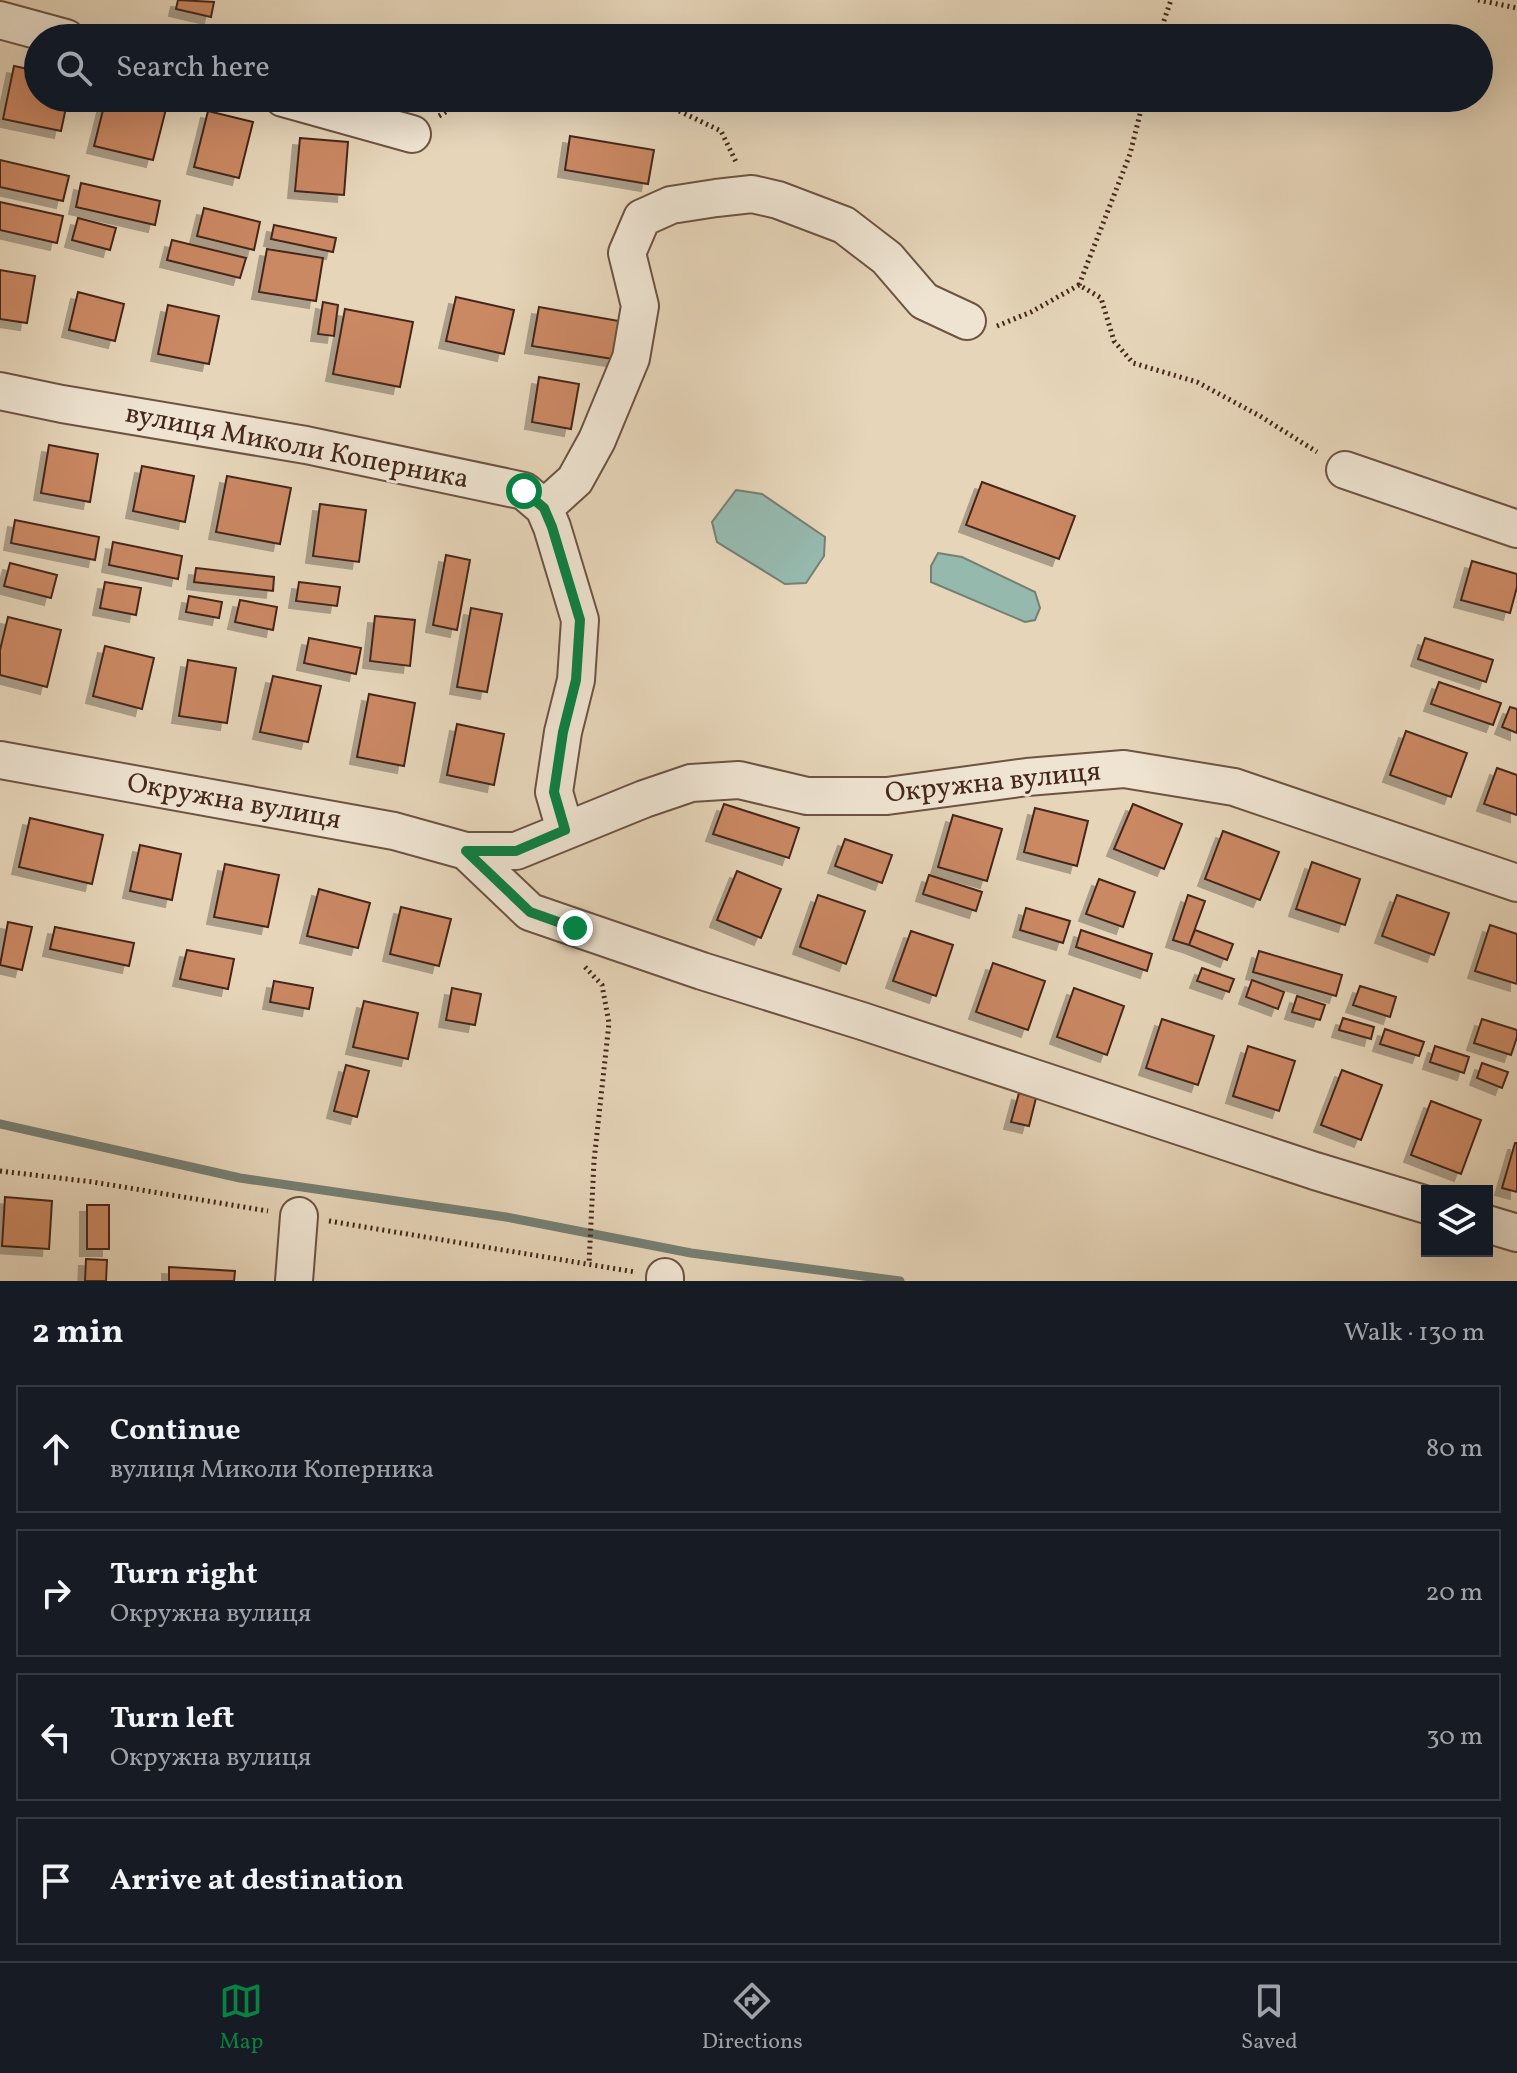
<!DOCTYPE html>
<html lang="en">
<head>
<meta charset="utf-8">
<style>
  body { margin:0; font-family:Vollkorn,serif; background:#20242c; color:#f1f3f6 }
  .controls { position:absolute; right:24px; bottom:24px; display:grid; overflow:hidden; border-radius:0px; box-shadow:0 8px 32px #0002 }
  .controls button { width:72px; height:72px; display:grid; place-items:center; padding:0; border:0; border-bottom:2px solid #363941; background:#171b24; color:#f1f3f6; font:40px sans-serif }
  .stop { position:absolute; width:24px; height:24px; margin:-18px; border:6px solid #0b8043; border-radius:50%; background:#fff }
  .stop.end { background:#0b8043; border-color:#fff; box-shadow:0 2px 8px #0008 }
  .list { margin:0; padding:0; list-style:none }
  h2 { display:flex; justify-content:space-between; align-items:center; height:104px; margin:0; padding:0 32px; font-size:34px }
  h2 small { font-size:26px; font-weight:400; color:#9ea1a6 }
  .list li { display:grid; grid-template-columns:52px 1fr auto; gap:24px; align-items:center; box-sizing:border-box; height:128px; margin:0 16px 16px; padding:0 16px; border:2px solid #363941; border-radius:0px }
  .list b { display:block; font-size:30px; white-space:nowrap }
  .list p { margin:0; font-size:26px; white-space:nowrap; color:#9ea1a6 }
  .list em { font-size:26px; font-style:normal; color:#9ea1a6 }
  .icon { flex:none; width:44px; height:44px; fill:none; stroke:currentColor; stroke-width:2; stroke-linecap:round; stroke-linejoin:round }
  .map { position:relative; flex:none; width:1517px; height:1281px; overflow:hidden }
  .search { position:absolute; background:#171b24; box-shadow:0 8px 32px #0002; left:24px; right:24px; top:24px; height:88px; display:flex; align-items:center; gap:20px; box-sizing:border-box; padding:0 28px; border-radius:44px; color:#9ea1a6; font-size:30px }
  .sheet { height:680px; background:#171b24 }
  nav { display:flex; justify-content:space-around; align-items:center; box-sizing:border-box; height:112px; border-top:2px solid #363941; background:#171b24; font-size:22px; color:#9ea1a6 }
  nav a { display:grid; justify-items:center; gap:4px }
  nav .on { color:#0b8043 }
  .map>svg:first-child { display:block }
  .water { fill:#96b9ae; stroke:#767f73; stroke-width:2 }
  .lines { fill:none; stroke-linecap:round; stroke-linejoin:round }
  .stream { stroke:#767f73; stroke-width:9 }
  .building { fill:#ca8863; stroke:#45281b; stroke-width:2; filter:url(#shadow) }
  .minor-casing { stroke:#6d5342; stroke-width:40 }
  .path { stroke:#45281b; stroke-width:5; stroke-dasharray:2 4; stroke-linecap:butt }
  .minor { stroke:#efe4d2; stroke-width:36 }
  .route { stroke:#0b8043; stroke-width:10 }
  .labels { text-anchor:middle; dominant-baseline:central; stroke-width:6; stroke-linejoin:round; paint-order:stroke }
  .street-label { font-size:28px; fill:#45281b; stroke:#efe4d2 }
</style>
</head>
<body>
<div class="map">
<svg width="1517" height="1281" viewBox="0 0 1517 1281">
  <defs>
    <filter id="shadow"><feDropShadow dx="-7" dy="7" stdDeviation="0" flood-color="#0004"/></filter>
  </defs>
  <rect width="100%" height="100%" fill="#e6d5b9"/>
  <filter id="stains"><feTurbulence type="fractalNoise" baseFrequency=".0025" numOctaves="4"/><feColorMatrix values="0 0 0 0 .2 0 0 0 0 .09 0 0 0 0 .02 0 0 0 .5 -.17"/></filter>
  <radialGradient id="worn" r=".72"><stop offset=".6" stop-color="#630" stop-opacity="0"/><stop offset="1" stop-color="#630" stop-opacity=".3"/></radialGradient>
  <path class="water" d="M736,490L762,494L825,537L824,556L806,583L785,584L717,542L712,522Z
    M938,553L962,557L1035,592L1040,608L1035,620L1025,622L931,582V566Z"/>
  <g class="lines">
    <path class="stream" d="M0,1124L240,1178L506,1217L691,1253L900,1281"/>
  </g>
  <path class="building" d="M178,0L214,2L211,17L176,9Z
    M14,66L38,71V98H68L61,131L3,119Z
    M106,98H139L167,105L153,160L94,146Z
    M208,111L253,122L239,178L194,167Z
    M570,136L654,150L648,184L565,170Z
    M300,138L348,142L344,195L295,191Z
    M0,160L69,176L63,201L0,187Z
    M81,183L160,201L155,225L76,207Z
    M0,202L63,216L57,243L0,230Z
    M204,208L260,222L254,250L197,236Z
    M78,218L116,228L110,250L72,240Z
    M274,225L336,238L333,252L271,239Z
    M172,240L246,258L240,278L167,260Z
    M267,249L323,258L316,301L259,292Z
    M0,270L35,276L27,323L0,319Z
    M78,292L124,304L115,341L69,330Z
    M456,297L514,310L504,354L446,341Z
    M323,302L338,305L334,336L318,334Z
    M168,305L219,316L209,364L158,354Z
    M539,307L619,321L613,359L532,346Z
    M345,309L413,322L400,387L333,374Z
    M539,377L579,384L571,429L532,422Z
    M49,445L98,454L90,502L41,493Z
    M142,466L194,476L185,522L133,511Z
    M227,476L291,488L280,544L216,532Z
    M982,482L1075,516L1059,559L966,525Z
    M320,504L366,510L359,562L313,556Z
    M15,520L99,537L95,560L11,543Z
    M113,542L182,556L178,579L109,565Z
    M446,555L470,560L457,630L433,625Z
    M1472,561L1517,574V587L1510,613L1461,600Z
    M10,563L57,575L51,598L4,586Z
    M196,568L274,577L273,591L194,582Z
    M105,582L141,588L136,615L100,608Z
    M299,582L340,587L337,606L296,601Z
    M189,596L222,602L219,618L186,612Z
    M240,600L277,607L273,630L235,622Z
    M471,608L502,614L487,692L457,687Z
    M375,616L415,620L410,666L370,661Z
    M8,617L61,630L47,687L0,675V650Z
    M309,638L361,648L356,674L304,663Z
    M1425,638L1493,660L1486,682L1418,659Z
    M105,646L154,658L142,709L93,696Z
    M188,660L236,668L227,723L179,716Z
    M273,676L321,686L308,742L260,732Z
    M1439,682L1501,703L1493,725L1431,704Z
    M369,694L415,703L404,766L357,757Z
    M1510,707L1517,709V733L1502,727Z
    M457,724L504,734L494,785L447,775Z
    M1406,731L1467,753L1451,797L1390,775Z
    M1497,768L1517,775V815L1484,804Z
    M724,804L799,828L789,858L713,834Z
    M1133,804L1182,824L1164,869L1114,849Z
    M1035,808L1088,821L1077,866L1024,852Z
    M953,815L1002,829L987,881L938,867Z
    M30,818L103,835L92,884L19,867Z
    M1223,831L1279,852L1260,900L1205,879Z
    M845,839L892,855L882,883L835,866Z
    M140,845L181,854L172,900L130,891Z
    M1312,862L1360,879L1345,925L1296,909Z
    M225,864L279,875L268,927L214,917Z
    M737,871L781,889L761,938L717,920Z
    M929,875L982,892L976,911L923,894Z
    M1099,879L1135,892L1123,927L1086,914Z
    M319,889L370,903L358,948L307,936Z
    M818,895L865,911L846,964L800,947Z
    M1188,895L1205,901L1189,945L1173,940Z
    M1397,895L1449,913L1434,955L1382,936Z
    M401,907L451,919L439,966L390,954Z
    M1026,908L1070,921L1063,943L1020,930Z
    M8,922L32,927L22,970L0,965Z
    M1490,925L1517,934V984L1475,971Z
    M55,927L134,943L129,966L50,949Z
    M1081,930L1152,954L1147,971L1076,947Z
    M1195,930L1233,944L1227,960L1189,945Z
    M911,931L953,945L936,996L893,981Z
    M187,950L234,959L228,989L180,979Z
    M1259,951L1342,975L1336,996L1253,972Z
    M993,963L1045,981L1028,1030L976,1012Z
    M1202,968L1234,979L1229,992L1197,981Z
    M1252,980L1284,992L1278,1009L1246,997Z
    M274,981L313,988L309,1009L270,1002Z
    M1360,986L1396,997L1390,1017L1353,1005Z
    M452,988L481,994L475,1025L446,1020Z
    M1074,988L1124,1006L1107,1055L1057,1037Z
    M1297,996L1325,1005L1320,1020L1292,1012Z
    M364,1001L418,1013L408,1059L353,1047Z
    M1343,1018L1374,1027L1371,1039L1339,1030Z
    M1162,1019L1214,1036L1198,1085L1146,1068Z
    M1482,1019L1517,1030V1037L1511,1055L1474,1043Z
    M1385,1029L1424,1042L1419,1056L1380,1044Z
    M1248,1046L1295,1061L1279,1111L1233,1096Z
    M1435,1046L1469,1057L1464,1073L1430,1062Z
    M1482,1063L1508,1072L1502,1088L1477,1078Z
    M346,1065L369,1071L357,1117L334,1111Z
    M1342,1070L1382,1085L1361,1140L1321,1125Z
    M1019,1093L1036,1098L1029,1126L1011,1122Z
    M1431,1101L1481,1120L1461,1174L1411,1155Z
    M1515,1143H1517V1192L1502,1188Z
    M5,1197L52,1201L49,1249L2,1246Z
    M87,1205H109V1249H87Z
    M86,1259L107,1260L106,1281H85Z
    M169,1267L235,1271L234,1281H169Z"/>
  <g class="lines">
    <g class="minor-casing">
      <path id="minor" d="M0,20L66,38
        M283,98L412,134
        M0,391L62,404L306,445L524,491L544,508L552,527L580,620L576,680L563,732L554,792L565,830
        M1345,470L1517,529
        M544,508L575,480L597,440L631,358L640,306L627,253L642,218L671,205L716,198L752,194L778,200L844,225L887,258L924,301L967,321
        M0,760L394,831L466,851H516L644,799L691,783L739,780L807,796H887L1027,777L1124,769L1234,787L1517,883
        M466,851L530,912L702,971L862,1021L1315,1171L1427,1205
        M1487,1224L1517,1233
        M294,1281L299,1216
        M665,1281V1277"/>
    </g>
    <path class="path" d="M1478,0L1517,8
      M1158,38L1171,0
      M652,98L721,131L737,164
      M439,116L469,98
      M1079,285L1130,154L1144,98
      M997,326L1031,312L1079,285L1101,298L1114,341L1133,363L1197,382L1260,416L1317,452
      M585,967L602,985L609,1023L594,1161L589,1264
      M0,1171L93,1182L268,1211
      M329,1221L635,1272"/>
    <use href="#minor" class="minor"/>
  </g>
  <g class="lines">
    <path class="route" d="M524,491L544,508L552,527L580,620L576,680L563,732L554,792L565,830L516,851H466L530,912L575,928"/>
  </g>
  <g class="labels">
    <g class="street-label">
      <text transform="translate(297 447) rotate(11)">вулиця Миколи Коперника</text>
      <text transform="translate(993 783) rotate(-6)">Окружна вулиця</text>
      <text transform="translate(234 802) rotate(10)">Окружна вулиця</text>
    </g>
  </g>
  <rect width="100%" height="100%" filter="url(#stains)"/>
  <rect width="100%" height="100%" fill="url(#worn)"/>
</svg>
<div class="controls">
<button><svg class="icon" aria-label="layers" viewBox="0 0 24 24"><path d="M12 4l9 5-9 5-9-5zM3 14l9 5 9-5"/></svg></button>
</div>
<div class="stop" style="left:524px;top:491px"></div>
<div class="stop end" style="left:575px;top:928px"></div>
<div class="search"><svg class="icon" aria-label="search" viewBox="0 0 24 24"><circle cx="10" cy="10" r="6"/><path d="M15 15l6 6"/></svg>Search here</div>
</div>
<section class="sheet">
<h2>2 min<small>Walk · 130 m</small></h2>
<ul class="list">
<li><svg class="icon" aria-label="ahead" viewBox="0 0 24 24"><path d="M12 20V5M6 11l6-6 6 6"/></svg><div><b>Continue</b><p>вулиця Миколи Коперника</p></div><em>80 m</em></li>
<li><svg class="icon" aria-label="right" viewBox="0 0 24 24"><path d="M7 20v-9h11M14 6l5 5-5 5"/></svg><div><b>Turn right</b><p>Окружна вулиця</p></div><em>20 m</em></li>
<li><svg class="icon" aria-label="left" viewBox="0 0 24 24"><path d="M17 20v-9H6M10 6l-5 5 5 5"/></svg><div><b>Turn left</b><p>Окружна вулиця</p></div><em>30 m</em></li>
<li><svg class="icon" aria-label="arrive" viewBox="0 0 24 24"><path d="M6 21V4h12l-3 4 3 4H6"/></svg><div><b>Arrive at destination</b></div></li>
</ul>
</section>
<nav>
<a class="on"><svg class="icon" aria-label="map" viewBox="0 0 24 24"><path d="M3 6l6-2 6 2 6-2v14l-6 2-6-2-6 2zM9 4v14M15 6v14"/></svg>Map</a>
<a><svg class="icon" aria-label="directions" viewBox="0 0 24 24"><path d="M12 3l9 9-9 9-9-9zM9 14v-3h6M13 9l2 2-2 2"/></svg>Directions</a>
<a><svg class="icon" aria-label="saved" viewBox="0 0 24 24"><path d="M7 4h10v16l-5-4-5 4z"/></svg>Saved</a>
</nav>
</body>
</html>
